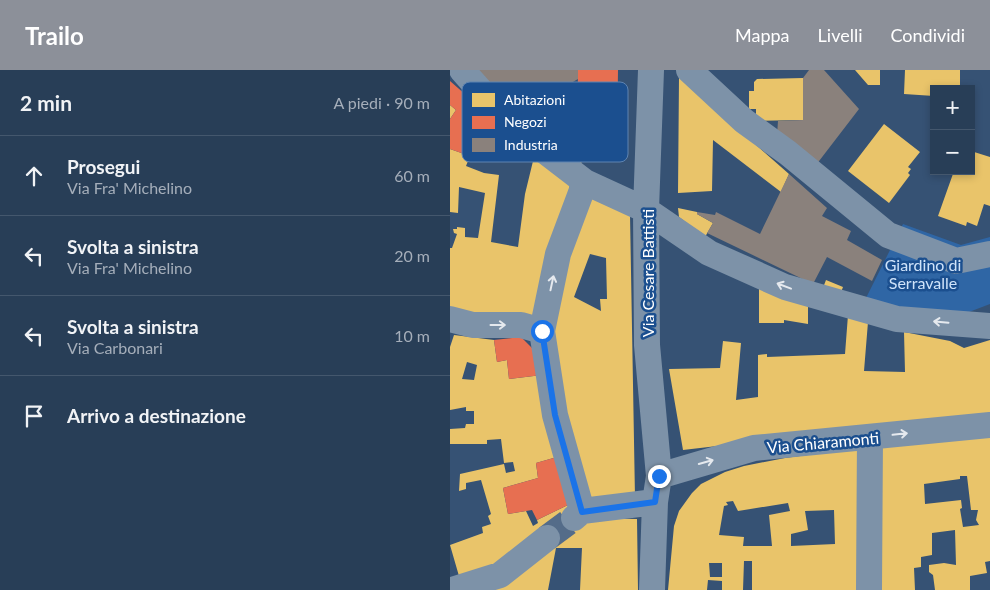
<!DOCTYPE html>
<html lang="it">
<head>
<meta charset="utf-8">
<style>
  body { margin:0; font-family:Lato,sans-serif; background:#344961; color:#f1f3f6 }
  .controls { position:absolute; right:15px; top:15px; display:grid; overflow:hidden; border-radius:0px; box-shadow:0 2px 8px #0003 }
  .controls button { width:45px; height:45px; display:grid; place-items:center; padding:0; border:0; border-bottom:1px solid #44576d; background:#283e57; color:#f1f3f6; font:25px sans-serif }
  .stop { position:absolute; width:15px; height:15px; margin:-11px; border:4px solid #1a73e8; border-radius:50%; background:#fff }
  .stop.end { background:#1a73e8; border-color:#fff; box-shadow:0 1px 5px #0008 }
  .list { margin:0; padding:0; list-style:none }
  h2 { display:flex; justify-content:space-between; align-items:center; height:65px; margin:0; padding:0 20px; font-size:21px }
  h2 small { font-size:16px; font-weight:400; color:#a5aeba }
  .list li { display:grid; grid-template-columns:32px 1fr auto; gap:15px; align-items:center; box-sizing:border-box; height:80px; padding:0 20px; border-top:1px solid #44576d }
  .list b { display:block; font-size:19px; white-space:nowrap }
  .list p { margin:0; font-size:16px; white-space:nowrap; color:#a5aeba }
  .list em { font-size:16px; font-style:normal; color:#a5aeba }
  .icon { flex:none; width:28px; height:28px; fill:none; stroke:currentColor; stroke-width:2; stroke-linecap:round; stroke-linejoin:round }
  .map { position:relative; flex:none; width:540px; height:520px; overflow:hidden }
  header { display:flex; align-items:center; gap:30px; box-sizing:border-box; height:70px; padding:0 25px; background:#8c9099; color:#fff }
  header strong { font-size:24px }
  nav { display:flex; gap:28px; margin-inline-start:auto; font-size:18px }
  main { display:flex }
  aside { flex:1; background:#283e57 }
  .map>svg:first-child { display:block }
  .green { fill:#2f66a5 }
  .homes { fill:#e9c46a; fill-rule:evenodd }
  .shops { fill:#e76f51 }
  .industry { fill:#8a817c }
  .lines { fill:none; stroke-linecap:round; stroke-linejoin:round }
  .minor-tunnel { stroke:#546c89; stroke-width:26; stroke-dasharray:26 13; stroke-linecap:butt }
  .minor { stroke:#7d92a8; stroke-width:26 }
  .oneway { stroke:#e5e9ee }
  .route { stroke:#1a73e8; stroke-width:6 }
  .labels { text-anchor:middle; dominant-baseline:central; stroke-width:5; stroke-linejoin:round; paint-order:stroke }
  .park-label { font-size:16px; fill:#cfe3fa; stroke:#1b4f8f }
  .street-label { font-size:16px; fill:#fff; stroke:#1b4f8f }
  .key { fill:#1b4f8f; stroke:#5f84b1; stroke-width:1 }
  .key-label { font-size:14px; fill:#fff }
</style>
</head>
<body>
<header>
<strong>Trailo</strong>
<nav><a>Mappa</a><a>Livelli</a><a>Condividi</a></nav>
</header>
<main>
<aside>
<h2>2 min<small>A piedi · 90 m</small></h2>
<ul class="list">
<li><svg class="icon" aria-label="ahead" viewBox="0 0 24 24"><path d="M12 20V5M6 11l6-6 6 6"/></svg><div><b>Prosegui</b><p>Via Fra' Michelino</p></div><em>60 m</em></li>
<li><svg class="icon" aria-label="left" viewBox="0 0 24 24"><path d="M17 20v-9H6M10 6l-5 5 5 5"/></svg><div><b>Svolta a sinistra</b><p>Via Fra' Michelino</p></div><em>20 m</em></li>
<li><svg class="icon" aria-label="left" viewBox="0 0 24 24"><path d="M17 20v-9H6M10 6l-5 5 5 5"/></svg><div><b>Svolta a sinistra</b><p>Via Carbonari</p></div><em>10 m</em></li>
<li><svg class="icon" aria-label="arrive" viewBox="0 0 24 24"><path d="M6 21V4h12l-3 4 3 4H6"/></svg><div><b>Arrivo a destinazione</b></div></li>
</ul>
</aside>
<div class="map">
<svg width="540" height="520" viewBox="0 0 540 520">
  <rect width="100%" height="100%" fill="#365274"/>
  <path class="green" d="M453,154L511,175L540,167V234L519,242L450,243L416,228Z"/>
  <path class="homes" d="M405,0H430V15H418Z
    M455,0H510V15H501V19H484V26L454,24Z
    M229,7L339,104L331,122L263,70L262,121L228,123Z
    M353,8V50L306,51V39H299V21H304V12L307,9Z
    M0,35L6,40L0,49Z
    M434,54L470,82L458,97L461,99L458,103L460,105L439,133L398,101Z
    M114,73L127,82L126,84L135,90L126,96L106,86Z
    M0,79L20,86L16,96L34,103L49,105L41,172L68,177L75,124L84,87L120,115L90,247L0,242V178H2L7,164L4,163L3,159H7V157L15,158V167L28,168L35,123L9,117L8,143L0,142Z
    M521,81L540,87V136L534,134L527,156L517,152L516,156L488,146L504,101H521Z
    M135,125L180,145L185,427L142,436L121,370L102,246ZM140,184L156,188L157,229H150L151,241L124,227Z
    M228,138L247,142V144L263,153L255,167L229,147Z
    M376,210L393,217L388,230L371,223Z
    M309,218L358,235V254L334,250V253H309Z
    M398,245L418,252L414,301L455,302L454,262L500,271L514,278L540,270V344L233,380L219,299L270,298L273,271L291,273L286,330L308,327V285L317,284V287L395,284Z
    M4,265L44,270L47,292L57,290L59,309L92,305L107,387L86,393L88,408L53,418L58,444L76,441L83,456L88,453L87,450L120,434L124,448L187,449L188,520H130L132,478H106L98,520H40L11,513L0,475L33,463L32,457L41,454L38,446L41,444L31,410L16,413V419L9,421L10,404L54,394L56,403L65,401L63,392L54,393L51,369L37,370V374H0V359L15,358L16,354H24V341H16V337L0,340V277ZM17,292L27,295L24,310L12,309Z
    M540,365V491L535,492L537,503L520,506V520H485L483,505L479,502V495L494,493L506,495L505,460L482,463V485L471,487V497L464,498L465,520H431L424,374ZM510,406H517L521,440H528L526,450L529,455L513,457L510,439L512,438L511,430L475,434L474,414L510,409Z
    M411,378L414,520H302V491H294L293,520H272V511L258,510L257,520H218L224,456L229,441L242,423L251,414L275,402L294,396L335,388ZM283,431L288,441L338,433L340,441L319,445L322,476H293L294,467L269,465L274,436L278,435L276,432ZM384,440L385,474L341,476V464L358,460L355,441ZM259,493H272V507H260Z"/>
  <path class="shops" d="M128,0H168L167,75L164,80L156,83H147L139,70H127Z
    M0,11L41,47L26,68L30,72L20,86L0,79V49L6,40L0,35Z
    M71,267L91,287L92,305L59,309L57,290L47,292L44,270Z
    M107,387L120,434L87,450L82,440L58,444L53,418L88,408L86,393Z"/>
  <path class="industry" d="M25,0H128V9L114,17V19L65,46Z
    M359,0H374L409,39L366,95L327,65L328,51L353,50V8Z
    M339,104L377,138L372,146L401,161L397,170L432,190L422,211L377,187L363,214L257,163L263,153L247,144V142L265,145L266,142L310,164Z"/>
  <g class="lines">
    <path class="minor-tunnel" d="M97,468L124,448"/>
    <path class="minor" d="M12,0L62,56L135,112L196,140L259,183L335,217L447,249L540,256
      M201,0L196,140L197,275L209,406L205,432L202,520
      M239,0L294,51L338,83L438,165L506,191L540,184
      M0,249L23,255H71L92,261L105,345L132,441
      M92,261L108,184L135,112
      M209,406L304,378L540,355
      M124,448L132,441L205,432
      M2,520L50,505L97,468
      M419,520L420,367"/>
  </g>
  <defs><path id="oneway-shaft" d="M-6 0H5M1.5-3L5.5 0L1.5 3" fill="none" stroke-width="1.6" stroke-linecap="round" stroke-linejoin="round" transform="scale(1.25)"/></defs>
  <g class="oneway">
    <use href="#oneway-shaft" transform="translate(102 213) rotate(-78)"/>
    <use href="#oneway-shaft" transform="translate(334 216) rotate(-159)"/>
    <use href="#oneway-shaft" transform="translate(491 252) rotate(-175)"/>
    <use href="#oneway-shaft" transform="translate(48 255)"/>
    <use href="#oneway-shaft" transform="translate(450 364) rotate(-6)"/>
    <use href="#oneway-shaft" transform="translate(256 392) rotate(-16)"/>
  </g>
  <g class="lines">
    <path class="route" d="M92,261L105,345L132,442L205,432L209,406"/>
  </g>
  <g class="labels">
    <g class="park-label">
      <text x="473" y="194">Giardino di<tspan x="473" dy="18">Serravalle</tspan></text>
    </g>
    <g class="street-label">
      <text transform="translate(197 203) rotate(-90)">Via Cesare Battisti</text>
      <text transform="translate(373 372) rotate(-5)">Via Chiaramonti</text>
    </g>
  </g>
  <rect x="12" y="12" width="166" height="80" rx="8" class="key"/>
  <rect x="22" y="23" width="23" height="14" fill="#e9c46a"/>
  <rect x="22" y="46" width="23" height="13" fill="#e76f51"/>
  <rect x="22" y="68" width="23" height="14" fill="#8a817c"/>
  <g class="key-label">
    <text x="54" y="35">Abitazioni</text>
    <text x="54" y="57">Negozi</text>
    <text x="54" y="80">Industria</text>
  </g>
</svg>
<div class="controls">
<button>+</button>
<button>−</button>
</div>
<div class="stop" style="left:92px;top:261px"></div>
<div class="stop end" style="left:209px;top:406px"></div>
</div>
</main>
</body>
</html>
